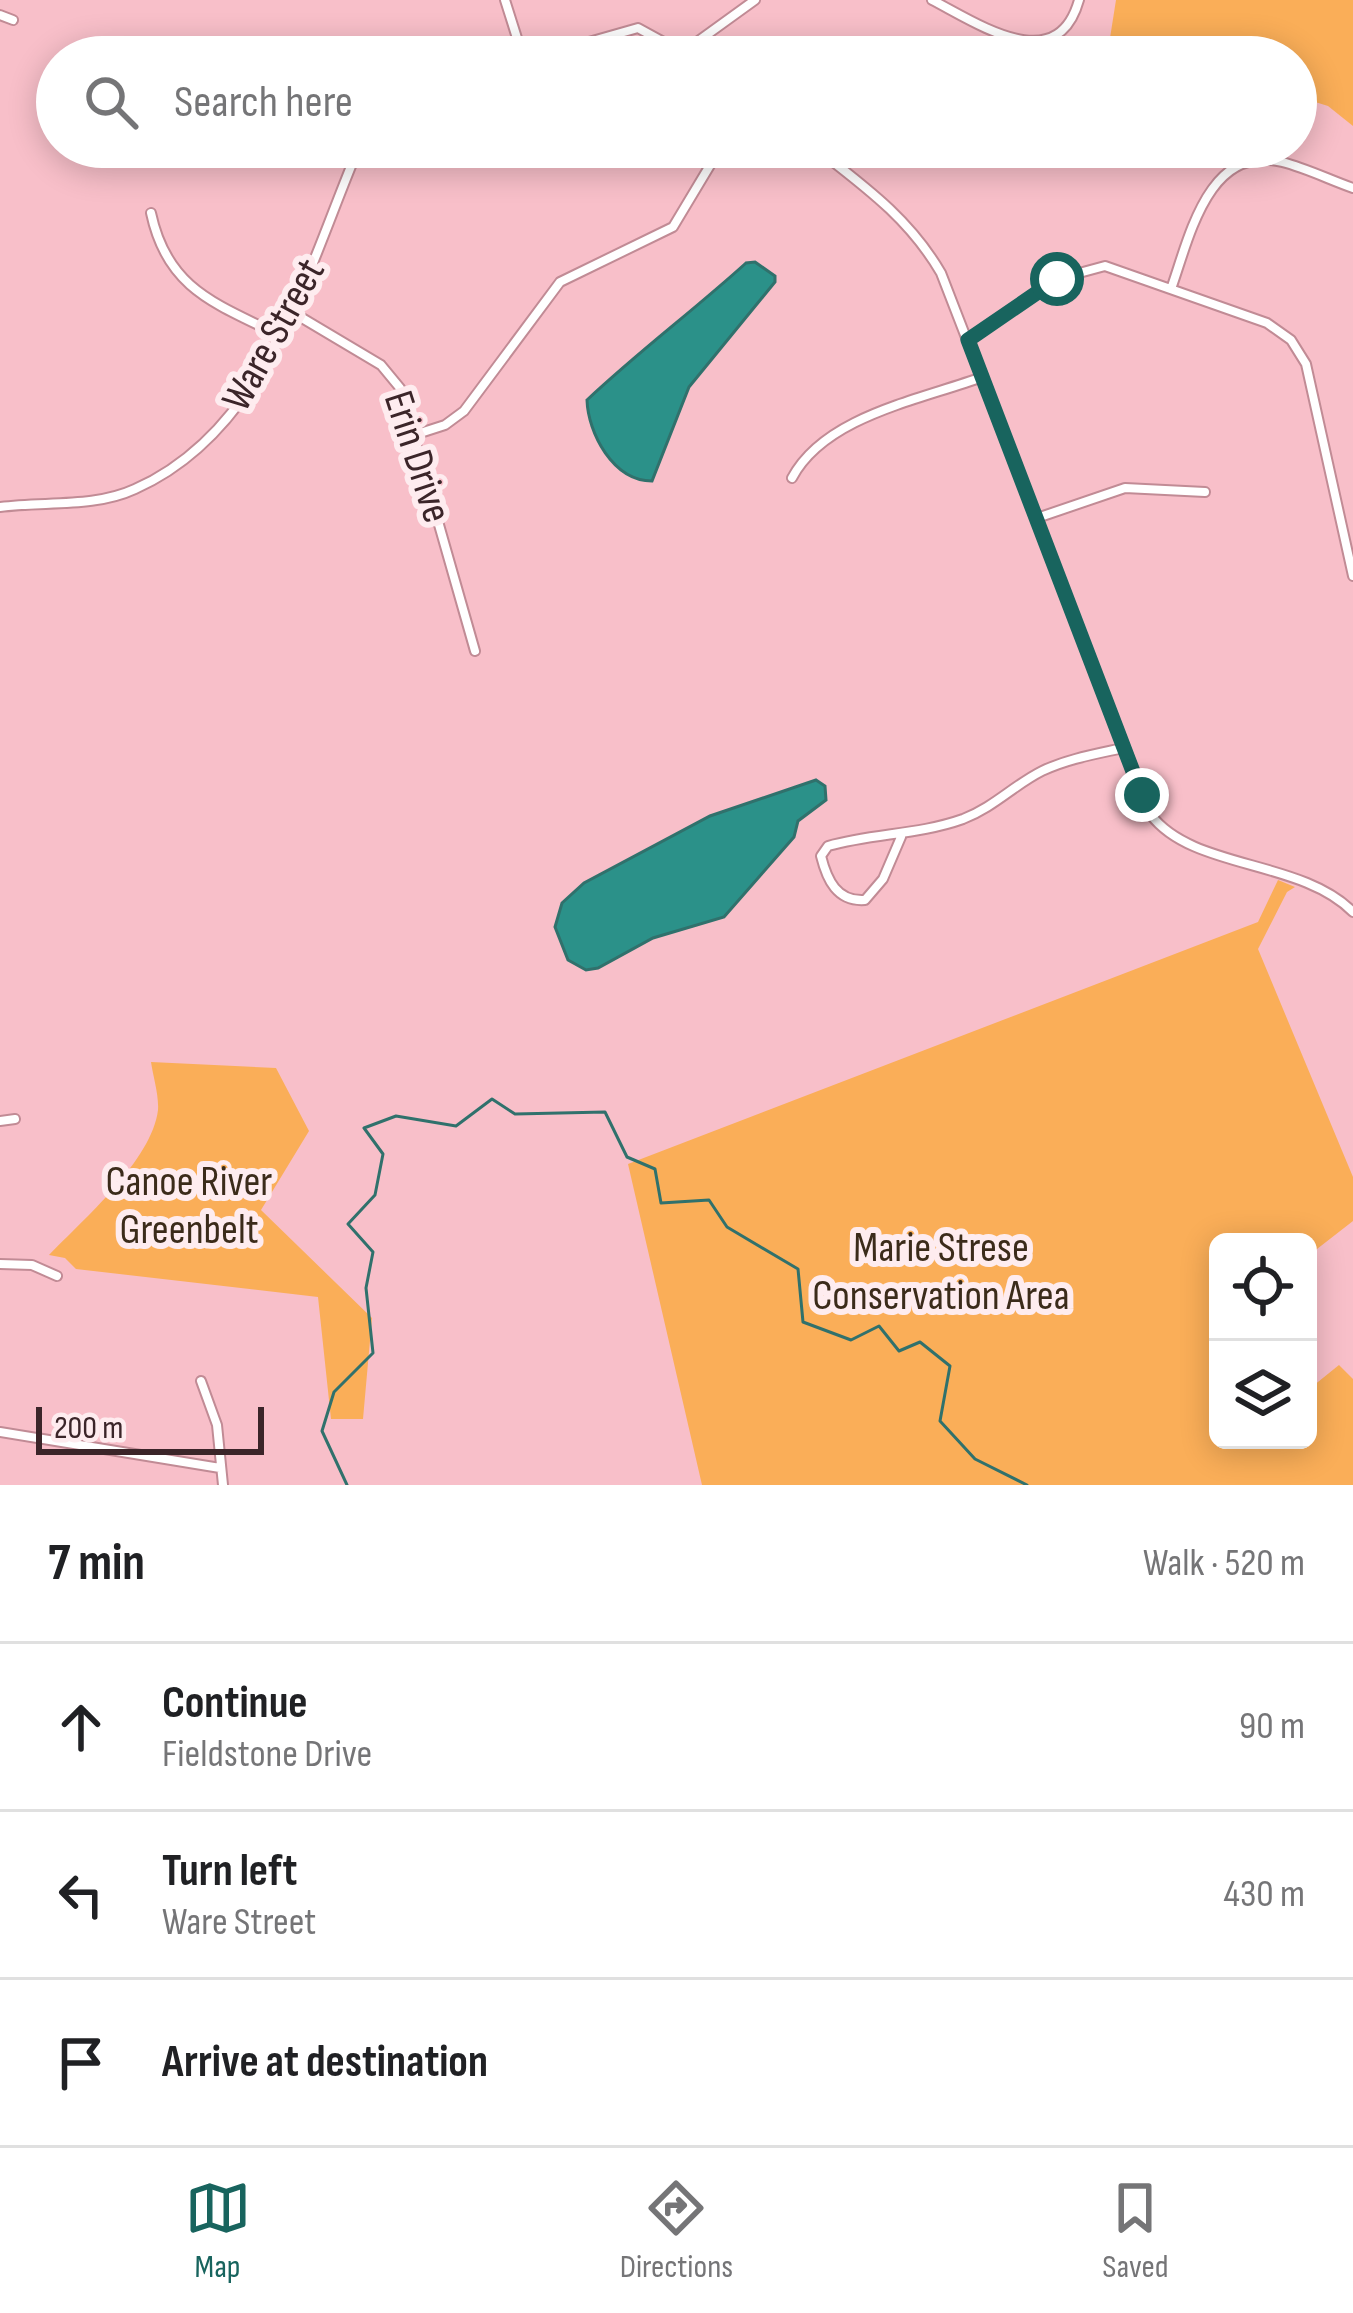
<!DOCTYPE html>
<html lang="en">
<head>
<meta charset="utf-8">
<style>
  body { margin:0; font-family:"Sofia Sans Condensed",sans-serif; background:#f2f2f2; color:#202124 }
  .controls { position:absolute; right:36px; bottom:36px; display:grid; overflow:hidden; border-radius:18px; box-shadow:0 6px 30px #0003 }
  .controls button { width:108px; height:108px; display:grid; place-items:center; padding:0; border:0; border-bottom:3px solid #e0e0e0; background:#fff; color:#202124; font:60px sans-serif }
  .scale { position:absolute; left:36px; bottom:30px; width:228px; box-sizing:border-box; padding-left:12px; border:6px solid #3b2529; border-top:0; font-size:33px; line-height:42px; white-space:nowrap; color:#3b2529; -webkit-text-stroke:9px #feecef; paint-order:stroke }
  .stop { position:absolute; width:36px; height:36px; margin:-27px; border:9px solid #18645e; border-radius:50%; background:#fff }
  .stop.end { background:#18645e; border-color:#fff; box-shadow:0 3px 12px #0008 }
  .list { margin:0; padding:0; list-style:none }
  h2 { display:flex; justify-content:space-between; align-items:center; height:156px; margin:0; padding:0 48px; font-size:51px }
  h2 small { font-size:39px; font-weight:400; color:#757577 }
  .list li { display:grid; grid-template-columns:78px 1fr auto; gap:36px; align-items:center; box-sizing:border-box; height:168px; padding:0 48px; border-top:3px solid #e0e0e0 }
  .list b { display:block; font-size:45px; white-space:nowrap }
  .list p { margin:0; font-size:39px; white-space:nowrap; color:#757577 }
  .list em { font-size:39px; font-style:normal; color:#757577 }
  .icon { flex:none; width:66px; height:66px; fill:none; stroke:currentColor; stroke-width:2; stroke-linecap:round; stroke-linejoin:round }
  .map { position:relative; flex:none; width:1353px; height:1485px; overflow:hidden }
  .search { position:absolute; background:#fff; box-shadow:0 6px 30px #0003; left:36px; right:36px; top:36px; height:132px; display:flex; align-items:center; gap:30px; box-sizing:border-box; padding:0 42px; border-radius:66px; color:#757577; font-size:45px }
  .sheet { height:660px; background:#fff }
  nav { display:flex; justify-content:space-around; align-items:center; box-sizing:border-box; height:168px; border-top:3px solid #e0e0e0; background:#fff; font-size:33px; color:#757577 }
  nav a { display:grid; justify-items:center; gap:6px }
  nav .on { color:#18645e }
  .map>svg:first-child { display:block }
  .green { fill:#faae58 }
  .water { fill:#2b9189; stroke:#30716c; stroke-width:3 }
  .lines { fill:none; stroke-linecap:round; stroke-linejoin:round }
  .stream { stroke:#30716c; stroke-width:3 }
  .minor-casing { stroke:#c18b95; stroke-width:12 }
  .minor { stroke:#fff; stroke-width:8 }
  .route { stroke:#18645e; stroke-width:15 }
  .labels { text-anchor:middle; dominant-baseline:central; stroke-width:12; stroke-linejoin:round; paint-order:stroke }
  .street-label { font-size:42px; fill:#3b2529; stroke:#feecef }
  .park-label { font-size:42px; fill:#3b2b1a; stroke:#feecef }
</style>
</head>
<body>
<div class="map">
<svg width="1353" height="1485" viewBox="0 0 1353 1485">
  <rect width="100%" height="100%" fill="#f8bfc9"/>
  <path class="green" d="M1116,0H1353V126L1328,106L1296,96V57H1107Z
    M1278,880L1295,887L1287,892L1258,949L1353,1177V1221L1308,1256V1242H1218V1440H1308V1390L1339,1365L1353,1379V1485H702L628,1164L1258,922Z
    M151,1062L276,1068L309,1131L261,1210L372,1318L363,1419H331L318,1297L76,1269L65,1258L49,1255C83,1220 152,1160 158,1110C159,1095 153,1076 151,1062Z"/>
  <path class="water" d="M755,262L775,276V282L689,387L652,481C613,481 588,433 587,400C639,351 693,311 746,263Z
    M816,780L825,786L826,800L798,821L794,837L724,917L653,938L598,968L586,970L568,960L555,927L562,903L584,883L710,816Z"/>
  <g class="lines">
    <path class="stream" d="M347,1485L322,1431L334,1392L373,1353L366,1288L373,1252L348,1224L375,1195L383,1154L364,1128L396,1116L456,1126L492,1099L515,1114L605,1112L627,1157L655,1169L661,1203L709,1200L727,1227L798,1269L803,1322L851,1340L879,1326L899,1351L920,1342L950,1366L940,1421L975,1459L1027,1485"/>
    <g class="minor-casing">
      <path id="minor" d="M505,0L523,57
        M932,0C977,23 1057,79 1079,0
        M0,15L13,20
        M683,52L755,0
        M536,57L638,28L691,57
        M814,147C864,186 909,218 941,273L1151,815C1193,870 1301,859 1353,912
        M151,213C167,288 214,303 277,334
        M1171,289C1189,239 1208,143 1282,162C1306,168 1330,180 1353,188
        M292,312L381,365L400,388L475,651
        M968,341L1057,279L1105,266L1267,323L1291,340L1306,364L1353,576
        M414,435L445,425L464,411L560,282L673,227L721,147
        M792,478C825,416 920,400 982,377
        M0,507C44,501 94,508 135,489C268,430 307,269 359,147
        M1037,518L1125,488L1205,492
        M901,837L883,879L865,900C837,902 827,880 821,856L828,846C874,833 918,835 963,819C994,807 1014,785 1042,771C1067,759 1096,754 1123,748
        M0,1121L15,1119
        M0,1264L32,1265L57,1276
        M201,1381L217,1425L223,1485
        M0,1432L220,1468"/>
    </g>
    <use href="#minor" class="minor"/>
  </g>
  <g class="lines">
    <path class="route" d="M1057,279L968,340L1142,795"/>
  </g>
  <g class="labels">
    <g class="street-label">
      <text transform="translate(274 335) rotate(-61)">Ware Street</text>
      <text transform="translate(417 457) rotate(72)">Erin Drive</text>
    </g>
    <g class="park-label">
      <text x="189" y="1182">Canoe River<tspan x="189" dy="48">Greenbelt</tspan></text>
      <text x="941" y="1248">Marie Strese<tspan x="941" dy="48">Conservation Area</tspan></text>
    </g>
  </g>
</svg>
<div class="controls">
<button><svg class="icon" aria-label="locate" viewBox="0 0 24 24"><circle cx="12" cy="12" r="6"/><path d="M12 2v4M12 18v4M2 12h4M18 12h4"/></svg></button>
<button><svg class="icon" aria-label="layers" viewBox="0 0 24 24"><path d="M12 4l9 5-9 5-9-5zM3 14l9 5 9-5"/></svg></button>
</div>
<div class="scale">200 m</div>
<div class="stop" style="left:1057px;top:279px"></div>
<div class="stop end" style="left:1142px;top:795px"></div>
<div class="search"><svg class="icon" aria-label="search" viewBox="0 0 24 24"><circle cx="10" cy="10" r="6"/><path d="M15 15l6 6"/></svg>Search here</div>
</div>
<section class="sheet">
<h2>7 min<small>Walk · 520 m</small></h2>
<ul class="list">
<li><svg class="icon" aria-label="ahead" viewBox="0 0 24 24"><path d="M12 20V5M6 11l6-6 6 6"/></svg><div><b>Continue</b><p>Fieldstone Drive</p></div><em>90 m</em></li>
<li><svg class="icon" aria-label="left" viewBox="0 0 24 24"><path d="M17 20v-9H6M10 6l-5 5 5 5"/></svg><div><b>Turn left</b><p>Ware Street</p></div><em>430 m</em></li>
<li><svg class="icon" aria-label="arrive" viewBox="0 0 24 24"><path d="M6 21V4h12l-3 4 3 4H6"/></svg><div><b>Arrive at destination</b></div></li>
</ul>
</section>
<nav>
<a class="on"><svg class="icon" aria-label="map" viewBox="0 0 24 24"><path d="M3 6l6-2 6 2 6-2v14l-6 2-6-2-6 2zM9 4v14M15 6v14"/></svg>Map</a>
<a><svg class="icon" aria-label="directions" viewBox="0 0 24 24"><path d="M12 3l9 9-9 9-9-9zM9 14v-3h6M13 9l2 2-2 2"/></svg>Directions</a>
<a><svg class="icon" aria-label="saved" viewBox="0 0 24 24"><path d="M7 4h10v16l-5-4-5 4z"/></svg>Saved</a>
</nav>
</body>
</html>
